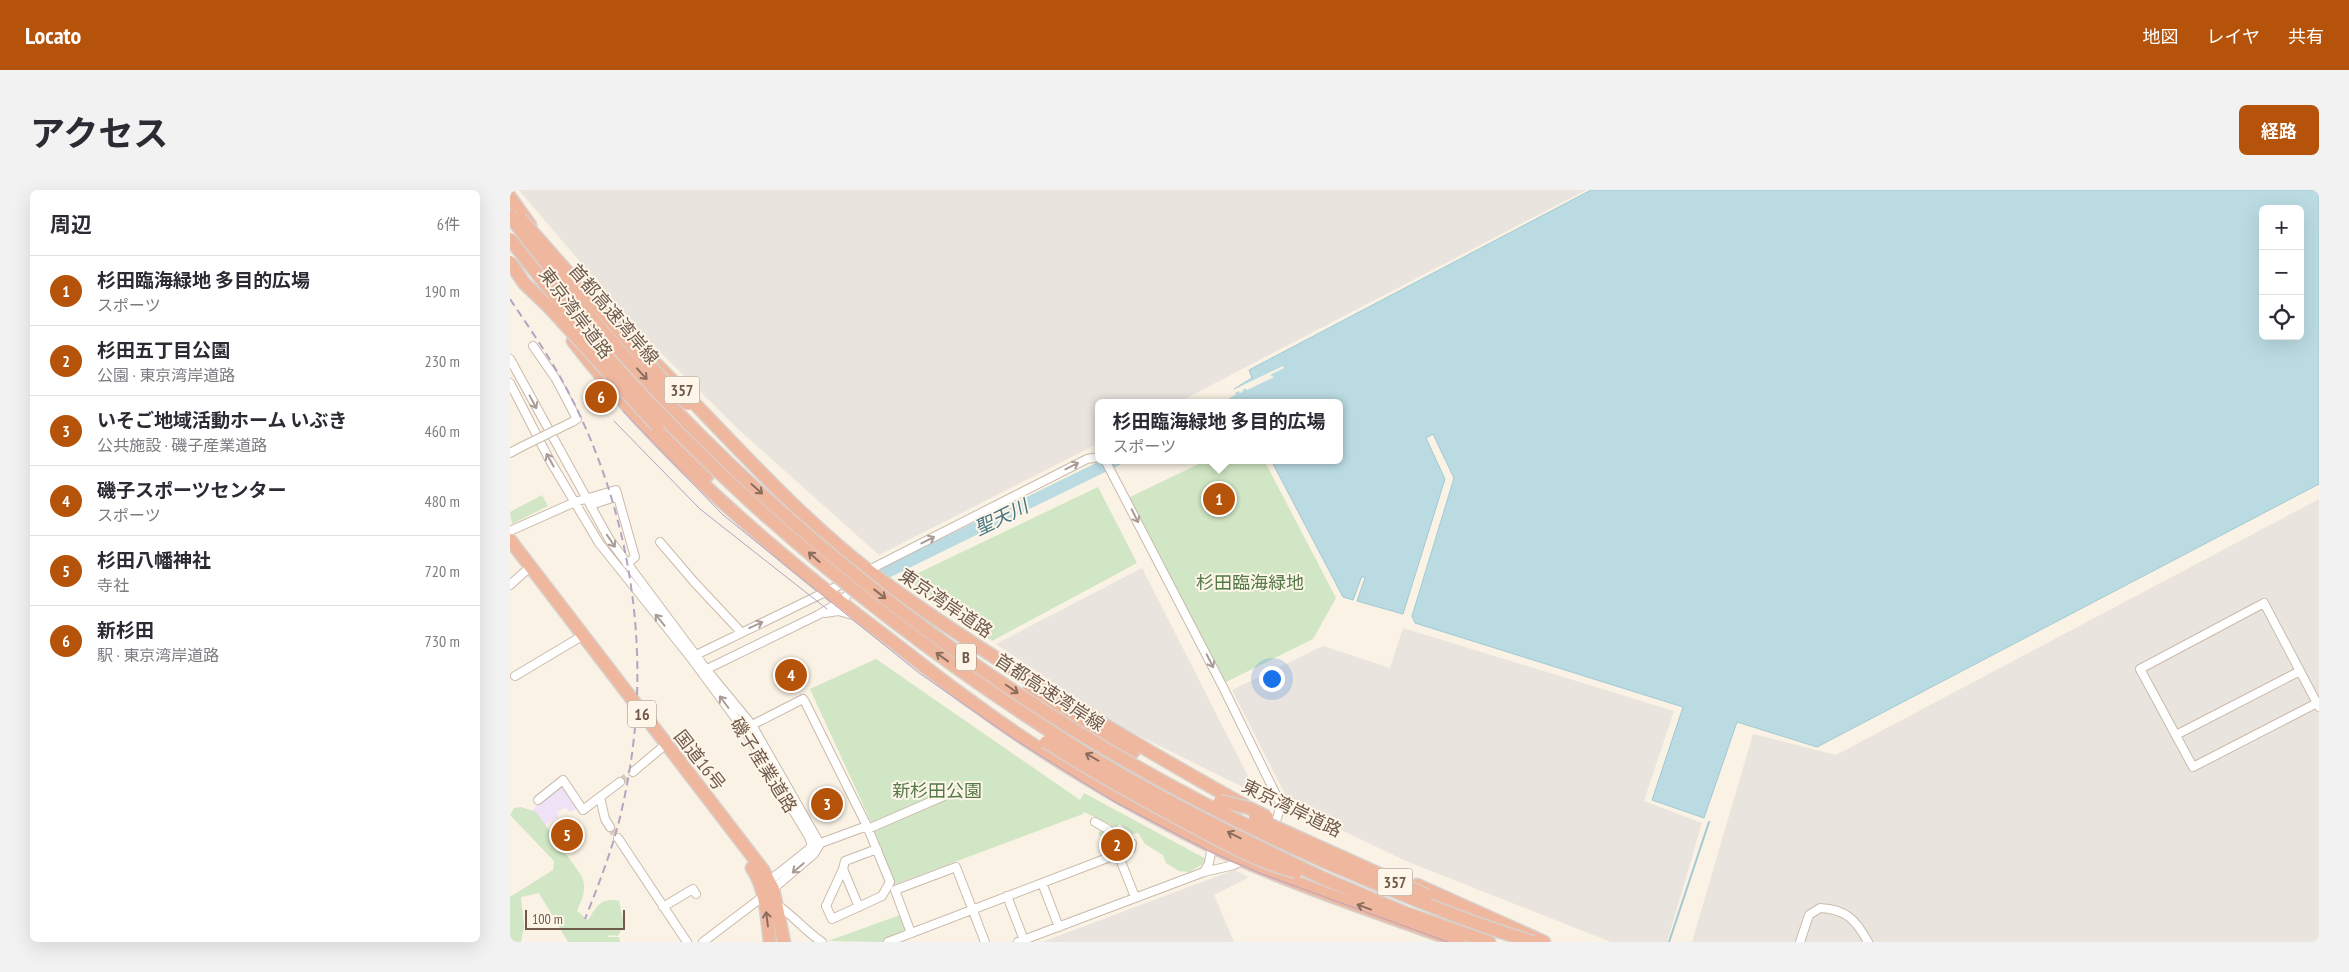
<!DOCTYPE html>
<html lang="ja">
<head>
<meta charset="utf-8">
<style>
  body { margin:0; font-family:"PT Sans Narrow","Noto Sans JP",sans-serif; background:#f2f2f3; color:#2b2b33 }
  .controls { position:absolute; right:15px; top:15px; display:grid; overflow:hidden; border-radius:8px; box-shadow:0 5px 20px #0002 }
  .controls button { width:45px; height:45px; display:grid; place-items:center; padding:0; border:0; border-bottom:1px solid #e1e1e2; background:#fff; color:#2b2b33; font:25px sans-serif }
  .scale { position:absolute; left:15px; bottom:12px; width:100px; box-sizing:border-box; padding-left:5px; border:2px solid #705a4c; border-top:0; font-size:14px; line-height:18px; white-space:nowrap; color:#705a4c; -webkit-text-stroke:4px #fdf6e9; paint-order:stroke }
  .you { position:absolute; left:761px; top:488px; width:18px; height:18px; margin:-12px; border:4px solid #fff; border-radius:50%; background:#1a73e8; box-shadow:0 0 0 8px #1a73e833 }
  .badge { display:grid; place-items:center; width:32px; height:32px; border-radius:50%; background:#b45309; color:#fff; font-size:16px; font-weight:700 }
  .pin { position:absolute; translate:-50% -50%; border:2px solid #fff; box-shadow:0 1px 5px #0006 }
  .popup { position:absolute; left:585px; top:209px; width:248px; height:65px; box-sizing:border-box; display:grid; place-content:center; border-radius:8px; background:#fff; filter:drop-shadow(0 1px 4px #0005); font-size:16px; white-space:nowrap; color:#7c7c81 }
  .popup b { font-size:19px; color:#2b2b33 }
  .popup::after { content:''; position:absolute; left:50%; top:100%; margin-left:-10px; border:10px solid transparent; border-top-color:#fff }
  .list { margin:0; padding:0; list-style:none }
  h2 { display:flex; justify-content:space-between; align-items:center; height:65px; margin:0; padding:0 20px; font-size:21px }
  h2 small { font-size:16px; font-weight:400; color:#7c7c81 }
  .list li { display:grid; grid-template-columns:32px 1fr auto; gap:15px; align-items:center; box-sizing:border-box; height:70px; padding:0 20px; border-top:1px solid #e1e1e2 }
  .list b { display:block; font-size:19px; white-space:nowrap }
  .list p { margin:0; font-size:16px; white-space:nowrap; color:#7c7c81 }
  .list em { font-size:16px; font-style:normal; color:#7c7c81 }
  .icon { flex:none; width:28px; height:28px; fill:none; stroke:currentColor; stroke-width:2; stroke-linecap:round; stroke-linejoin:round }
  .map { position:relative; flex:none; width:1809px; height:752px; overflow:hidden; border-radius:8px }
  header { display:flex; align-items:center; gap:30px; box-sizing:border-box; height:70px; padding:0 25px; background:#b45309; color:#fff }
  header strong { font-size:24px }
  nav { display:flex; gap:28px; margin-inline-start:auto; font-size:18px }
  .intro { display:flex; align-items:center; justify-content:space-between; box-sizing:border-box; height:120px; padding:0 30px }
  h1 { margin:0; font-size:35px }
  .button { padding:12px 22px; border-radius:8px; background:#b45309; color:#fff; font-size:18px; font-weight:700 }
  main { display:flex; gap:30px; padding:0 30px }
  aside { flex:1; background:#fff; border-radius:8px; box-shadow:0 5px 20px #0002 }
  .map>svg:first-child { display:block }
  .industrial { fill:#eae4de }
  .education { fill:#efe1f6 }
  .green { fill:#d0e6c4 }
  .water { fill:#badbe2; stroke:#a1c9d3; fill-rule:evenodd }
  .pier { fill:#faf2e4 }
  .lines { fill:none; stroke-linecap:round; stroke-linejoin:round }
  .stream { stroke:#a1c9d3; stroke-width:2 }
  .river { stroke:#badbe2; stroke-width:12 }
  .minor-tunnel { stroke:#d8ccbe; stroke-width:8; stroke-dasharray:8 4; stroke-linecap:butt }
  .minor-casing { stroke:#cabaab; stroke-width:10 }
  .highway-casing { stroke:#d7d1cd; stroke-width:15 }
  .minor { stroke:#fff; stroke-width:8 }
  .highway { stroke:#f0b79f; stroke-width:12 }
  .tram { stroke:#b5a4c2; stroke-width:1 }
  .rail { stroke:#b5a4c2; stroke-width:2; stroke-dasharray:8 5; stroke-linecap:butt }
  .minor-bridge-casing { stroke:#cabaab; stroke-width:10; stroke-linecap:butt }
  .highway-bridge-casing { stroke:#d7d1cd; stroke-width:15; stroke-linecap:butt }
  .minor-bridge { stroke:#fff; stroke-width:8 }
  .highway-bridge { stroke:#f0b79f; stroke-width:12 }
  .oneway { stroke:#8a6d5d }
  .oneway2 { stroke:#a99c94 }
  .labels { text-anchor:middle; dominant-baseline:central; stroke-width:4; stroke-linejoin:round; paint-order:stroke }
  .shield { fill:#fdf6e9; stroke:#9a897b; stroke-width:1 }
  .shield-label { font-size:16px; font-weight:bold; fill:#705a4c }
  .street-label { font-size:18px; fill:#705a4c; stroke:#fdf6e9 }
  .park-label { font-size:18px; fill:#547a47; stroke:#fdf6e9 }
  .water-label { font-size:19px; font-style:italic; fill:#477682; stroke:#fdf6e9 }
</style>
</head>
<body>
<header>
<strong>Locato</strong>
<nav><a>地図</a><a>レイヤ</a><a>共有</a></nav>
</header>
<div class="intro"><h1>アクセス</h1><a class="button">経路</a></div>
<main>
<aside>
<h2>周辺<small>6件</small></h2>
<ul class="list">
<li><span class="badge">1</span><div><b>杉田臨海緑地 多目的広場</b><p>スポーツ</p></div><em>190 m</em></li>
<li><span class="badge">2</span><div><b>杉田五丁目公園</b><p>公園 · 東京湾岸道路</p></div><em>230 m</em></li>
<li><span class="badge">3</span><div><b>いそご地域活動ホーム いぶき</b><p>公共施設 · 磯子産業道路</p></div><em>460 m</em></li>
<li><span class="badge">4</span><div><b>磯子スポーツセンター</b><p>スポーツ</p></div><em>480 m</em></li>
<li><span class="badge">5</span><div><b>杉田八幡神社</b><p>寺社</p></div><em>720 m</em></li>
<li><span class="badge">6</span><div><b>新杉田</b><p>駅 · 東京湾岸道路</p></div><em>730 m</em></li>
</ul>
</aside>
<div class="map">
<svg width="1809" height="752" viewBox="0 0 1809 752">
  <rect width="100%" height="100%" fill="#faf2e4"/>
  <path class="industrial" d="M9,0H1076L667,213H589V253L369,365L229,240L126,138Z
    M1809,309V752H1182L1243,544L1326,565Z
    M632,378L747,604L605,534L486,454Z
    M893,438L1164,521L1134,611L1192,633L1157,752H1101L896,671L781,616L722,500L813,456L880,478Z
    M724,680L739,687L704,705L724,752H532Z"/>
  <path class="education" d="M52,593L69,617L60,622L56,617L47,622L49,626L33,636L22,620Z"/>
  <path class="green" d="M697,270H754L826,408L803,449L714,493L618,308Z
    M588,297L627,373L482,451L404,394V385Z
    M32,305L38,316L2,334L0,322Z
    M366,469L570,610L574,603L696,669L694,673L680,682L669,681L656,673L653,665L635,654L628,643L620,645L610,634L606,637L574,622L573,624L383,695L363,636L300,499Z
    M11,617L26,622L71,685C78,699 72,708 67,721L78,730C87,716 91,707 109,711L114,734L108,746L99,745L98,747H109L110,752H58L29,703L11,707L14,737L11,752H0V707L43,680L44,671L0,625L4,618Z
    M596,640L619,651L618,659L600,666L588,642Z
    M390,725L398,743L373,752L318,751Z"/>
  <path class="water" d="M1081,0H1809V294L1307,557L1227,532L1194,628L1142,610L1173,517L905,433L902,426L944,288L923,244L916,248L935,289L893,424L847,411L855,388L852,386L843,410L833,407L761,270H829V213H731L724,199L742,188L739,180ZM1753,19H1790V146H1753Z"/>
  <path class="pier" d="M773,176L774,178L760,185L764,187L737,200L735,198L730,204L729,201L725,203L723,200Z"/>
  <g class="lines">
    <path class="stream" d="M1159,752L1199,632"/>
    <path class="river" d="M723,213L730,209
      M375,383L606,270"/>
    <path class="minor-tunnel" d="M110,592L123,582
      M100,637L108,648"/>
    <g class="minor-casing">
      <path id="minor" d="M23,156L46,189L67,229L62,232
        M0,169L99,349L196,479L242,535L310,654
        M0,193L39,269L89,353L181,468L235,541L299,647L302,655L298,660L259,691L258,695
        M0,263L13,256
        M595,270L713,497L769,611C772,631 757,643 745,658
        M77,310L84,314L108,306
        M0,341L65,312L106,300L125,367L117,374
        M150,352L185,393L231,442
        M355,382L577,269L589,267
        M0,395L20,377
        M315,423L328,421L343,425
        M182,467L336,392
        M193,481L308,425L330,412L347,396
        M5,486L67,449
        M1807,513L1683,577L1630,479L1754,413L1809,517
        M242,535L293,509L295,512L357,636L308,654
        M1666,545L1790,481
        M123,582L156,554
        M28,610L53,590L73,620L90,607
        M100,637L95,629L90,607L110,592
        M358,639L443,602
        M108,648L177,752
        M608,664L625,707
        M333,679L335,671L367,659
        M694,682L699,673L702,656
        M532,693L549,737
        M497,706L514,750
        M266,714C283,725 295,741 312,752
        M153,717L183,699L186,704
        M349,717L333,679L316,716L322,729L372,706L380,692L357,636
        M401,743L385,700L446,677L475,752
        M193,752L263,699L304,664L310,654
        M378,752L621,659L622,653L585,632
        M508,752L694,682L724,675L734,670
        M1290,752L1299,725L1310,718C1336,719 1346,730 1358,752"/>
    </g>
    <g class="highway-casing">
      <path id="highway" d="M0,7L20,35
        M63,151C151,265 260,359 375,446C404,468 432,491 462,512C533,565 625,619 705,658C784,695 867,722 949,752
        M137,165C210,237 278,318 359,381C416,424 477,463 538,501C603,540 668,579 734,615
        M147,236L197,286
        M0,350L253,680L263,699L274,752
        M520,497L534,508L623,562
        M242,678C256,699 257,727 260,752
        M815,689L895,723L979,752
        M907,695L1034,752"/>
    </g>
    <use href="#minor" class="minor"/>
    <use href="#highway" class="highway"/>
    <path class="tram" d="M113,221L213,325L409,483L504,549L603,611L699,661L752,684L938,752
      M104,231L190,319L317,419"/>
    <path class="rail" d="M0,109C18,136 37,163 53,192C123,320 145,472 113,614C105,653 90,691 75,729"/>
    <g class="minor-bridge-casing">
      <path id="minor-bridge" d="M13,256L62,232"/>
    </g>
    <g class="highway-bridge-casing">
      <path id="highway-bridge" d="M0,26C220,322 526,554 867,694C918,715 969,736 1023,752
        M10,28L150,187L178,214
        M0,49C31,89 63,129 97,167C235,321 398,453 573,562C651,610 733,650 815,689
        M0,72L14,93L39,117L147,236
        M536,552C582,581 628,607 675,632C711,651 747,672 786,682
        M710,611L739,618L757,627
        M745,628L916,705"/>
    </g>
    <use href="#minor-bridge" class="minor-bridge"/>
    <use href="#highway-bridge" class="highway-bridge"/>
  </g>
  <defs><path id="oneway-shaft" d="M-6 0H5M1.5-3L5.5 0L1.5 3" fill="none" stroke-width="1.6" stroke-linecap="round" stroke-linejoin="round" transform="scale(1.25)"/></defs>
  <g class="oneway">
    <use href="#oneway-shaft" transform="translate(132 184) rotate(48)"/>
    <use href="#oneway-shaft" transform="translate(247 299) rotate(42)"/>
    <use href="#oneway-shaft" transform="translate(304 367) rotate(-138)"/>
    <use href="#oneway-shaft" transform="translate(370 404) rotate(38)"/>
    <use href="#oneway-shaft" transform="translate(432 467) rotate(-144)"/>
    <use href="#oneway-shaft" transform="translate(502 499) rotate(35)"/>
    <use href="#oneway-shaft" transform="translate(582 567) rotate(-150)"/>
    <use href="#oneway-shaft" transform="translate(724 645) rotate(-153)"/>
    <use href="#oneway-shaft" transform="translate(854 717) rotate(-160)"/>
    <use href="#oneway-shaft" transform="translate(257 729) rotate(-97)"/>
  </g>
  <g class="oneway2">
    <use href="#oneway-shaft" transform="translate(23 212) rotate(62)"/>
    <use href="#oneway-shaft" transform="translate(40 270) rotate(-119)"/>
    <use href="#oneway-shaft" transform="translate(562 276) rotate(-27)"/>
    <use href="#oneway-shaft" transform="translate(625 326) rotate(63)"/>
    <use href="#oneway-shaft" transform="translate(418 350) rotate(-27)"/>
    <use href="#oneway-shaft" transform="translate(101 351) rotate(56)"/>
    <use href="#oneway-shaft" transform="translate(150 430) rotate(-129)"/>
    <use href="#oneway-shaft" transform="translate(246 435) rotate(-25)"/>
    <use href="#oneway-shaft" transform="translate(700 471) rotate(63)"/>
    <use href="#oneway-shaft" transform="translate(214 512) rotate(-127)"/>
    <use href="#oneway-shaft" transform="translate(288 678) rotate(140)"/>
  </g>
  <g class="labels">
    <g class="shield">
      <rect x="154.5" y="186.5" width="35" height="27" rx="4"/>
      <rect x="446" y="453.5" width="20" height="27" rx="4"/>
      <rect x="118" y="510.5" width="28" height="27" rx="4"/>
      <rect x="867.5" y="678.5" width="35" height="27" rx="4"/>
    </g>
    <g class="shield-label">
      <text x="172" y="200">357</text>
      <text x="456" y="467">B</text>
      <text x="132" y="524">16</text>
      <text x="885" y="692">357</text>
    </g>
    <g class="street-label">
      <text transform="translate(66 123) rotate(53)">東京湾岸道路</text>
      <text transform="translate(104 124) rotate(49)">首都高速湾岸線</text>
      <text transform="translate(436 413) rotate(34)">東京湾岸道路</text>
      <text transform="translate(540 502) rotate(33)">首都高速湾岸線</text>
      <text transform="translate(190 570) rotate(52)">国道16号</text>
      <text transform="translate(254 575) rotate(58)">磯子産業道路</text>
      <text transform="translate(782 618) rotate(26)">東京湾岸道路</text>
    </g>
    <g class="park-label">
      <text x="740" y="392">杉田臨海緑地</text>
      <text x="427" y="600">新杉田公園</text>
    </g>
    <g class="water-label">
      <text transform="translate(491 327) rotate(-26)">聖天川</text>
    </g>
  </g>
</svg>
<div class="controls">
<button>+</button>
<button>−</button>
<button><svg class="icon" aria-label="locate" viewBox="0 0 24 24"><circle cx="12" cy="12" r="6"/><path d="M12 2v4M12 18v4M2 12h4M18 12h4"/></svg></button>
</div>
<div class="scale">100 m</div>
<div class="you"></div>
<div class="pin badge" style="left:709px;top:309px">1</div>
<div class="popup"><b>杉田臨海緑地 多目的広場</b>スポーツ</div>
<div class="pin badge" style="left:607px;top:655px">2</div>
<div class="pin badge" style="left:317px;top:614px">3</div>
<div class="pin badge" style="left:281px;top:485px">4</div>
<div class="pin badge" style="left:57px;top:645px">5</div>
<div class="pin badge" style="left:91px;top:207px">6</div>
</div>
</main>
</body>
</html>
